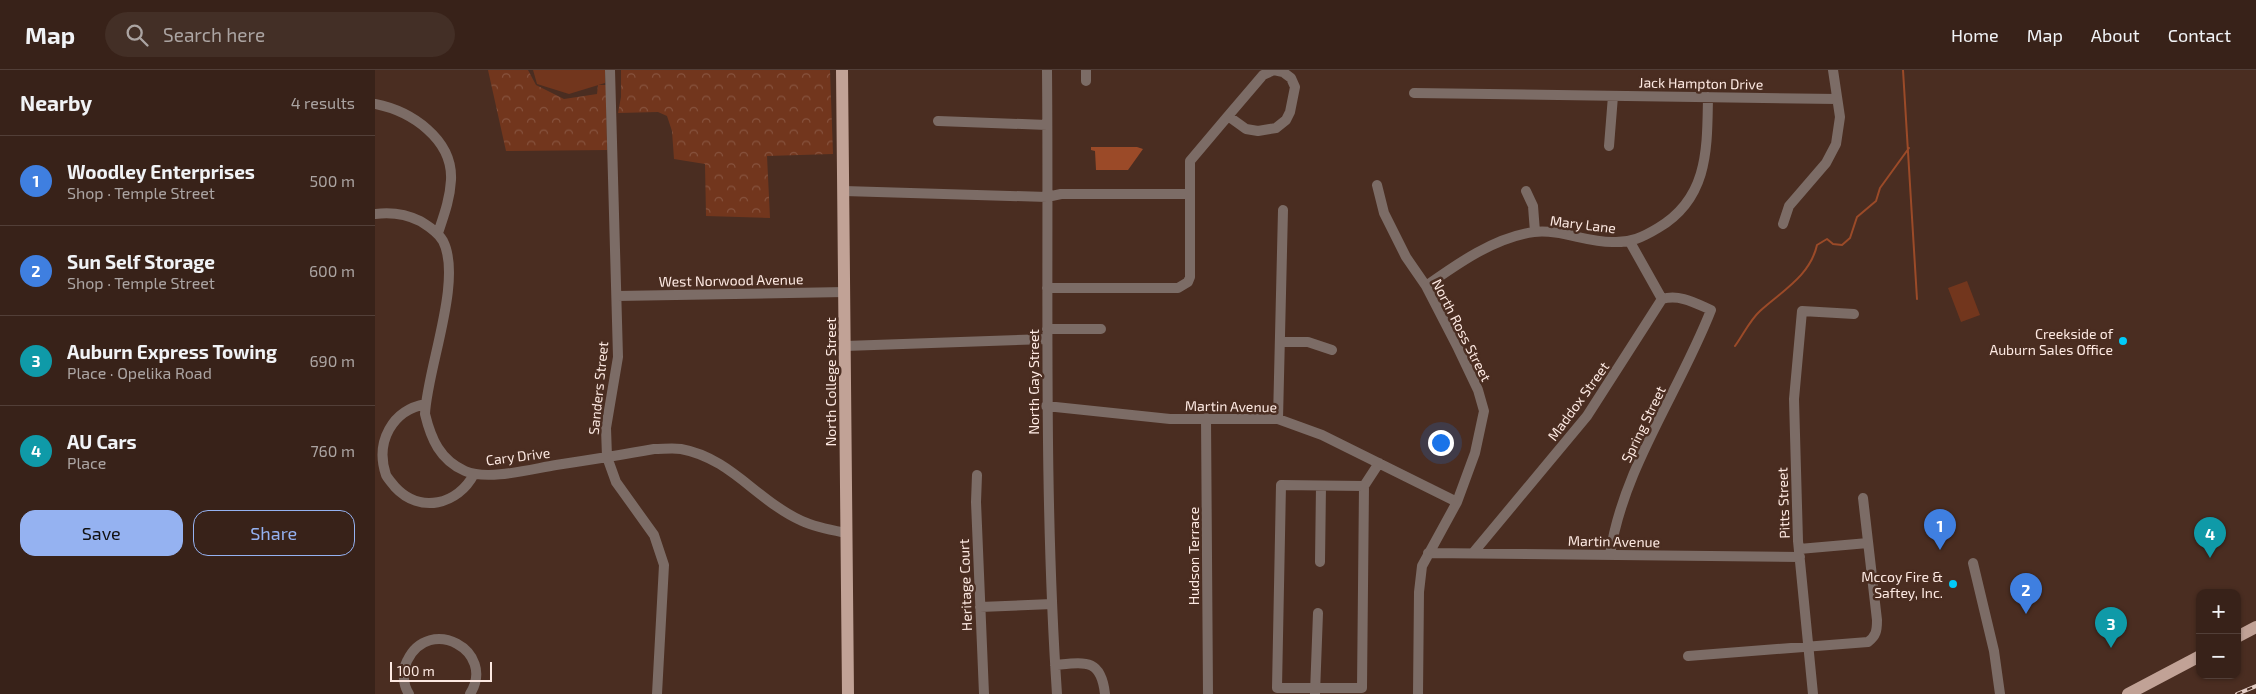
<!DOCTYPE html>
<html lang="en">
<head>
<meta charset="utf-8">
<style>
  body { margin:0; font-family:"Exo 2",sans-serif; background:#432f26; color:#f1f3f6 }
  .controls { position:absolute; right:15px; bottom:15px; display:grid; overflow:hidden; border-radius:10px; box-shadow:0 1px 4px #0004 }
  .controls button { width:45px; height:45px; display:grid; place-items:center; padding:0; border:0; border-bottom:1px solid #523f38; background:#382219; color:#f1f3f6; font:25px sans-serif }
  .scale { position:absolute; left:15px; bottom:12px; width:102px; box-sizing:border-box; padding-left:5px; border:2px solid #fde9e2; border-top:0; font-size:14px; line-height:18px; white-space:nowrap; color:#fde9e2; -webkit-text-stroke:4px #4a2d21; paint-order:stroke }
  .you { position:absolute; left:1065px; top:372px; width:18px; height:18px; margin:-12px; border:4px solid #fff; border-radius:50%; background:#1a73e8; box-shadow:0 0 0 8px #1a73e833 }
  .badge { display:grid; place-items:center; width:32px; height:32px; border-radius:50%; background:#95b2f1; color:#fff; font-size:16px; font-weight:700 }
  .pin { position:absolute; translate:-50% -41px; filter:drop-shadow(0 1px 2px #0008) }
  .pin::after { content:''; position:absolute; top:26px; width:18px; height:15px; background:inherit; clip-path:polygon(0 0,100% 0,50% 100%) }
  .list { margin:0; padding:0; list-style:none }
  h2 { display:flex; justify-content:space-between; align-items:center; height:65px; margin:0; padding:0 20px; font-size:21px }
  h2 small { font-size:16px; font-weight:400; color:#aba4a2 }
  .list li { display:grid; grid-template-columns:32px 1fr auto; gap:15px; align-items:center; box-sizing:border-box; height:90px; padding:0 20px; border-top:1px solid #523f38 }
  .list b { display:block; font-size:19px; white-space:nowrap }
  .list p { margin:0; font-size:16px; white-space:nowrap; color:#aba4a2 }
  .list em { font-size:16px; font-style:normal; color:#aba4a2 }
  .actions { display:flex; gap:10px; padding:15px 20px }
  .actions a { flex:1; padding:11px 0; border:1px solid #95b2f1; border-radius:15px; text-align:center; font-size:18px; color:#95b2f1 }
  .actions .main { background:#95b2f1; color:#111 }
  .icon { flex:none; width:28px; height:28px; fill:none; stroke:currentColor; stroke-width:2; stroke-linecap:round; stroke-linejoin:round }
  .map { position:relative; flex:none; width:1881px; height:624px; overflow:hidden }
  header { display:flex; align-items:center; gap:30px; box-sizing:border-box; height:70px; padding:0 25px; background:#382219; border-bottom:1px solid #523f38 }
  header strong { font-size:24px }
  nav { display:flex; gap:28px; margin-inline-start:auto; font-size:18px }
  .search { width:350px; height:45px; background:#432f26; display:flex; align-items:center; gap:12px; box-sizing:border-box; padding:0 18px; border-radius:28px; color:#aba4a2; font-size:19px }
  main { display:flex }
  aside { flex:1; background:#382219 }
  .map>svg:first-child { display:block }
  .grass { fill:#72361d }
  .forest { fill:url(#forest-crowns) }
  .water { fill:#9b4a28 }
  .lines { fill:none; stroke-linecap:round; stroke-linejoin:round }
  .stream { stroke:#9b4a28; stroke-width:2 }
  .minor { stroke:#7c6c66; stroke-width:10 }
  .major { stroke:#c1a296; stroke-width:12 }
  .rail-casing { stroke:#e2ccc4; stroke-width:4 }
  .rail { stroke:#4a2d21; stroke-width:2; stroke-dasharray:5.5; stroke-linecap:butt }
  .poi-dot { fill:#01cbf9; stroke:#4a2d21; stroke-width:2 }
  .labels { text-anchor:middle; dominant-baseline:central; stroke-width:5; stroke-linejoin:round; paint-order:stroke }
  .street-label { font-size:14px; fill:#fde9e2; stroke:#4a2d21 }
  .poi-label { font-size:14px; fill:#fde9e2; stroke:#4a2d21; text-anchor:end }
</style>
</head>
<body>
<header>
<strong>Map</strong>
<div class="search"><svg class="icon" aria-label="search" viewBox="0 0 24 24"><circle cx="10" cy="10" r="6"/><path d="M15 15l6 6"/></svg>Search here</div>
<nav><a>Home</a><a>Map</a><a>About</a><a>Contact</a></nav>
</header>
<main>
<aside>
<h2>Nearby<small>4 results</small></h2>
<ul class="list">
<li><span class="badge" style="background:#3f7fe0">1</span><div><b>Woodley Enterprises</b><p>Shop · Temple Street</p></div><em>500 m</em></li>
<li><span class="badge" style="background:#3f7fe0">2</span><div><b>Sun Self Storage</b><p>Shop · Temple Street</p></div><em>600 m</em></li>
<li><span class="badge" style="background:#0f9aa8">3</span><div><b>Auburn Express Towing</b><p>Place · Opelika Road</p></div><em>690 m</em></li>
<li><span class="badge" style="background:#0f9aa8">4</span><div><b>AU Cars</b><p>Place</p></div><em>760 m</em></li>
</ul>
<div class="actions"><a class="main">Save</a><a>Share</a></div>
</aside>
<div class="map">
<svg width="1881" height="624" viewBox="0 0 1881 624">
  <defs>
    <pattern id="forest-crowns" width="20" height="18" patternUnits="userSpaceOnUse" patternTransform="scale(1.25)"><rect width="20" height="18" fill="#72361d"/><path d="M2 6a3 3 0 1 1 6 0M12 15a3 3 0 1 1 6 0" fill="none" stroke="#87533e"/></pattern>
  </defs>
  <rect width="100%" height="100%" fill="#4a2d21"/>
  <path class="grass" d="M158,0H230V13L194,24L162,14Z
    M1592,211L1605,245L1586,252L1573,218Z"/>
  <path class="forest" d="M113,0H153L161,15L189,29L222,24L223,15H231L232,80L131,81Z
    M246,0H455L458,84L392,86L395,148L331,146L330,94L299,89L297,61L292,46L283,42L243,43L246,27Z"/>
  <path class="water" d="M716,77H762L768,79L753,100H721L720,81L716,80Z"/>
  <g class="lines">
    <path class="stream" d="M1528,0L1542,229
      M1360,276C1368,265 1375,250 1385,241C1407,221 1435,206 1442,175L1452,169L1458,174L1467,175L1475,168L1482,147L1501,131L1505,118L1534,78"/>
    <path class="minor" d="M235,0L243,287L231,358L232,387L241,412L279,465L289,495L282,624
      M672,0C674,208 668,416 682,624
      M711,11V0
      M1039,23L1462,29
      M0,34C36,41 78,69 76,110C75,129 69,145 63,163
      M563,51L672,55
      M1234,76L1238,26
      M1002,115L1009,143L1031,187L1051,216L1083,278L1103,320L1109,341L1100,383L1082,432L1047,496L1044,522L1043,624
      M469,121L672,127L686,124H815
      M1151,121L1158,136L1160,162
      M0,144C15,142 31,144 45,151C53,156 63,162 68,171C88,210 52,299 50,344C56,369 65,390 90,401C113,411 156,399 181,395C214,390 246,385 279,379C288,379 298,378 306,379C356,388 382,431 427,451C440,457 456,460 471,463
      M1408,154L1414,136L1451,93L1461,74L1465,47L1458,0
      M1255,172L1287,229
      M1051,216C1082,194 1120,167 1159,162C1185,159 1211,172 1237,172C1256,173 1268,167 1283,158C1334,128 1332,78 1333,27
      M672,218H803L813,212L815,207V91L853,46L888,5L899,0L908,2L916,8L920,17L915,42L911,50L901,58L883,61L871,59L853,46
      M242,226L470,222
      M672,259H726
      M905,272H933L957,280
      M470,276L672,269
      M51,334C17,340 0,372 11,405C13,409 17,413 20,417C45,444 83,435 99,404
      M671,336L795,349H903L947,365L1082,432
      M831,348L833,624
      M903,349L908,140
      M602,405L601,432L609,624
      M906,415L989,416L987,618H902Z
      M989,416L1004,393
      M1424,479L1493,473
      M1053,483L1425,487
      M1098,483L1212,346L1287,229C1305,224 1320,233 1336,240C1305,320 1247,400 1235,485
      M945,492L946,416
      M1598,493L1619,581L1625,624
      M605,537L677,534
      M1313,586L1493,572C1501,566 1502,561 1502,550L1488,428
      M680,595C710,592 726,588 730,624
      M940,623L943,543
      M34,624C28,615 27,601 32,591C54,544 122,581 95,624
      M1438,624L1423,471L1419,329L1427,241L1479,244"/>
    <path class="major" d="M467,0L473,624
      M1862,567L1881,557
      M1753,624L1825,586"/>
    <g class="rail-casing">
      <path id="rail" d="M1862,624L1881,616"/>
    </g>
    <use href="#rail" class="rail"/>
  </g>
  <g class="poi-dot">
    <circle cx="1748" cy="271" r="5"/>
    <circle cx="1578" cy="514" r="5"/>
  </g>
  <g class="labels">
    <g class="street-label">
      <text transform="translate(1326 13) rotate(1)">Jack Hampton Drive</text>
      <text transform="translate(1208 154) rotate(7)">Mary Lane</text>
      <text transform="translate(356 210) rotate(-1)">West Norwood Avenue</text>
      <text transform="translate(1087 260) rotate(63)">North Ross Street</text>
      <text transform="translate(455 312) rotate(-90)">North College Street</text>
      <text transform="translate(658 312) rotate(-90)">North Gay Street</text>
      <text transform="translate(223 318) rotate(-84)">Sanders Street</text>
      <text transform="translate(1203 331) rotate(-54)">Maddox Street</text>
      <text transform="translate(856 336) rotate(1)">Martin Avenue</text>
      <text transform="translate(1268 354) rotate(-64)">Spring Street</text>
      <text transform="translate(143 386) rotate(-7)">Cary Drive</text>
      <text transform="translate(1408 433) rotate(-92)">Pitts Street</text>
      <text transform="translate(1239 471) rotate(1)">Martin Avenue</text>
      <text transform="translate(818 486) rotate(-90)">Hudson Terrace</text>
      <text transform="translate(590 515) rotate(-92)">Heritage Court</text>
    </g>
    <g class="poi-label">
      <text x="1738" y="263">Creekside of<tspan x="1738" dy="16">Auburn Sales Office</tspan></text>
      <text x="1568" y="506">Mccoy Fire &amp;<tspan x="1568" dy="16">Saftey, Inc.</tspan></text>
    </g>
  </g>
</svg>
<div class="controls">
<button>+</button>
<button>−</button>
</div>
<div class="scale">100 m</div>
<div class="you"></div>
<div class="pin badge" style="left:1565px;top:480px;background:#3f7fe0">1</div>
<div class="pin badge" style="left:1651px;top:544px;background:#3f7fe0">2</div>
<div class="pin badge" style="left:1736px;top:578px;background:#0f9aa8">3</div>
<div class="pin badge" style="left:1835px;top:488px;background:#0f9aa8">4</div>
</div>
</main>
</body>
</html>
